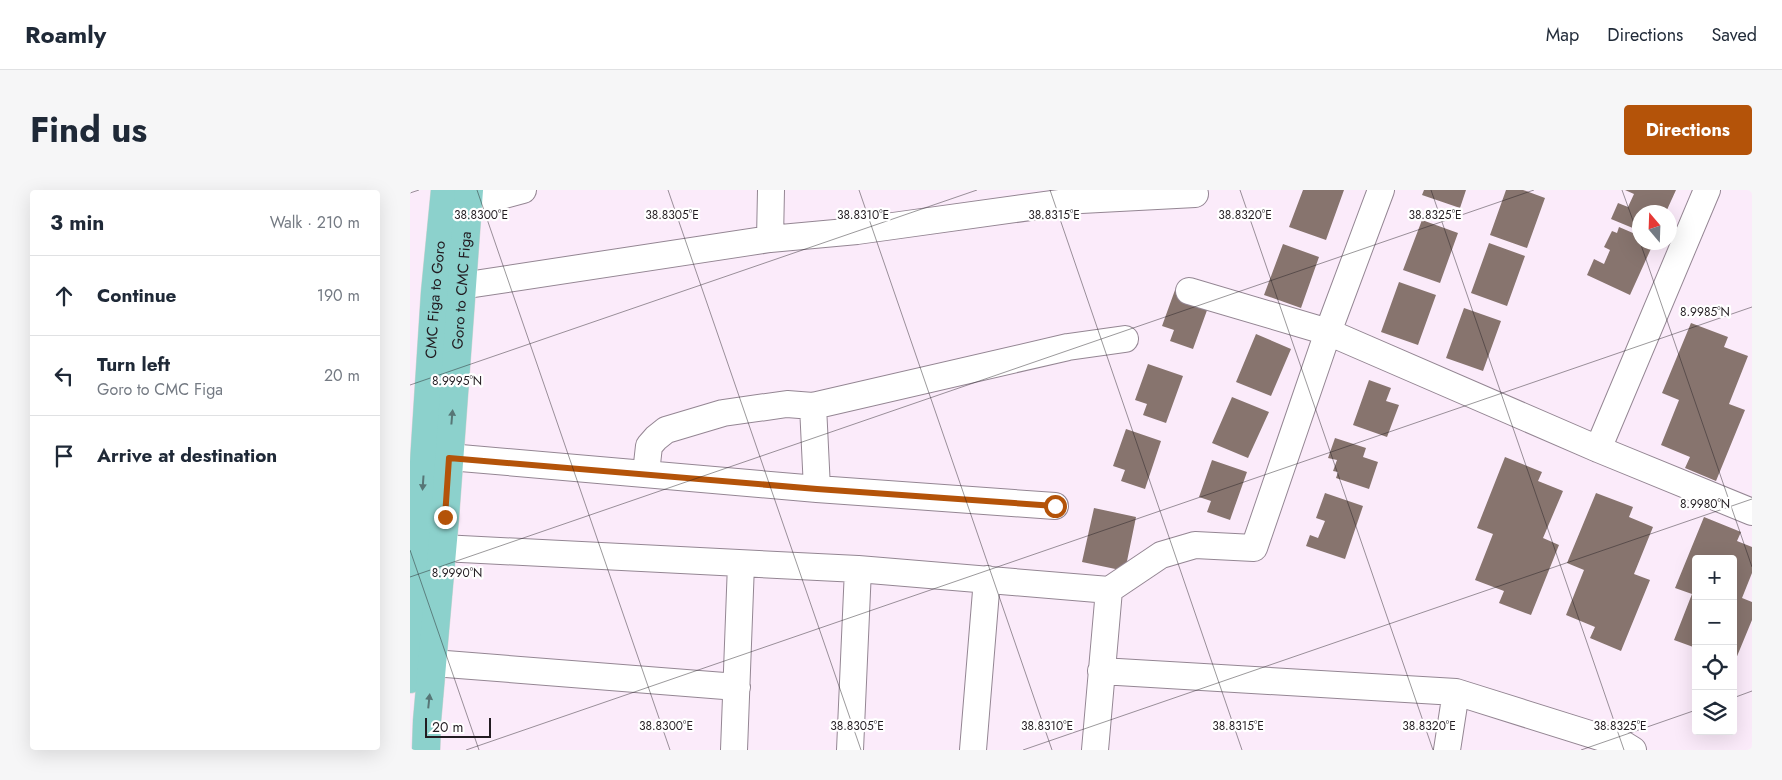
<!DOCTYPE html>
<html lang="en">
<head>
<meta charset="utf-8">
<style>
  body { margin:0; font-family:Jost,sans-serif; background:#f6f6f7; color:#1f2937 }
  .controls { position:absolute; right:15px; bottom:15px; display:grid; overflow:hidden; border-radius:5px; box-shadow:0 5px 20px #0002 }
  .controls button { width:45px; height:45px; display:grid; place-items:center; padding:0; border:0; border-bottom:1px solid #e0e1e3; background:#fff; color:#1f2937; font:25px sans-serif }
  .compass { position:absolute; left:1222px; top:15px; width:45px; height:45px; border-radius:50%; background:#fff; box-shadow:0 5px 20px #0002; rotate:341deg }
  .scale { position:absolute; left:15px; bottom:12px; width:66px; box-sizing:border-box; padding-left:5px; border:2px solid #221c21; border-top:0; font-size:14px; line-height:18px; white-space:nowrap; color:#221c21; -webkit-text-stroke:4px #fff; paint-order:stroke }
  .stop { position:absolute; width:15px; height:15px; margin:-11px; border:4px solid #b45309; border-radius:50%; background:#fff }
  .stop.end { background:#b45309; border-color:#fff; box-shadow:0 1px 5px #0008 }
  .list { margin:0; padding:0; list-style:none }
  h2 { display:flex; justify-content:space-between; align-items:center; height:65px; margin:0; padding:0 20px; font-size:21px }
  h2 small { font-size:16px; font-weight:400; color:#747a83 }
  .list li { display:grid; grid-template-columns:32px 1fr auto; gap:15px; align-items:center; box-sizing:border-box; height:80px; padding:0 20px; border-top:1px solid #e0e1e3 }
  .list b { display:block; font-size:19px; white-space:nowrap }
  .list p { margin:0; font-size:16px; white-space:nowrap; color:#747a83 }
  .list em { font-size:16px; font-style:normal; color:#747a83 }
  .icon { flex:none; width:28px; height:28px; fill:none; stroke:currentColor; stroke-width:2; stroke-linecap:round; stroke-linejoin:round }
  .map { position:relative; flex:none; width:1342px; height:560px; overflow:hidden; border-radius:5px }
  header { display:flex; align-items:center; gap:30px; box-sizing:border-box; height:70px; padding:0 25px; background:#fff; border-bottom:1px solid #e0e1e3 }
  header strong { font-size:24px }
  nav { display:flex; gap:28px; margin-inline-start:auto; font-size:18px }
  .intro { display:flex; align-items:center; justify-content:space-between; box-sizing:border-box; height:120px; padding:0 30px }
  h1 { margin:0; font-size:35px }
  .button { padding:12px 22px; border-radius:5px; background:#b45309; color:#fff; font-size:18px; font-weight:700 }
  main { display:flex; gap:30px; padding:0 30px }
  aside { flex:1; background:#fff; border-radius:5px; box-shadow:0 5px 20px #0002 }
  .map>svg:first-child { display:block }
  .building { fill:#87746e }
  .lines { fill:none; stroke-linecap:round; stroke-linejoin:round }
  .minor-casing { stroke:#948693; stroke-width:28 }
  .primary-casing { stroke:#d7d6d7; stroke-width:29 }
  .minor { stroke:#fff; stroke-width:26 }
  .primary { stroke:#8cd1cc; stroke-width:28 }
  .oneway { fill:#577676 }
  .route { stroke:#b45309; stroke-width:6 }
  .ticks { fill:none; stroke:#221c21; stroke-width:1; stroke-opacity:0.45 }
  .labels { text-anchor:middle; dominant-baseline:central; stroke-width:4.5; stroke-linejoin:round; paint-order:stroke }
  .street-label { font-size:15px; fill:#221c21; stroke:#fff }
  .ticks-label { font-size:12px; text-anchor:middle; fill:#221c21; stroke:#fff; stroke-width:4.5; stroke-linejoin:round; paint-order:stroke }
</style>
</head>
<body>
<header>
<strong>Roamly</strong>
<nav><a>Map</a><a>Directions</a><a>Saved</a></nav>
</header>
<div class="intro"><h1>Find us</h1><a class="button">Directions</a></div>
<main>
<aside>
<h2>3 min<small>Walk · 210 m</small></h2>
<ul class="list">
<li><svg class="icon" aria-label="ahead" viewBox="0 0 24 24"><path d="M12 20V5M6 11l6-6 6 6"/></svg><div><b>Continue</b></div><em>190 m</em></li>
<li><svg class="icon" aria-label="left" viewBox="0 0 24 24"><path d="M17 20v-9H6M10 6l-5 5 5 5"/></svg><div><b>Turn left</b><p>Goro to CMC Figa</p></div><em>20 m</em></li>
<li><svg class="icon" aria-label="arrive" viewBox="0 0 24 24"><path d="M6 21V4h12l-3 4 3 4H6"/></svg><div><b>Arrive at destination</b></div></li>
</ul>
</aside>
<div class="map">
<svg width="1342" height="560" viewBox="0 0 1342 560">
  <rect width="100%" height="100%" fill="#fbebfa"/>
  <path class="building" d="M893,0H934L916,50L879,37Z
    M1014,0H1056L1050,18L1012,5Z
    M1096,0H1113L1135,8L1117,58L1080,45Z
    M1215,0H1266L1256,22H1230V41L1201,29L1208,13L1218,17L1224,4Z
    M1012,30L1048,43L1030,93L993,80Z
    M1209,37L1230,46V52H1244L1220,105L1177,85L1184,69L1194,74L1200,60L1194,57L1202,41L1207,43Z
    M1079,53L1115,66L1097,116L1061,103Z
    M873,54L909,67L891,118L854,105Z
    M989,92L1026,105L1008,155L971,142Z
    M765,100L800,112L783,159L760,151L764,140L752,136Z
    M1054,118L1091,131L1073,181L1036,168Z
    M1281,133L1318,147L1314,157L1338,166L1319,214L1335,220L1306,291L1275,278L1280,267L1251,255L1269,210L1252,203Z
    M846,144L881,159L861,206L826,192Z
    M738,174L773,186L756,233L733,225L737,214L725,210Z
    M959,190L981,198L976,211L989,215L977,247L943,235Z
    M822,207L859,222L838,268L802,253Z
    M716,239L751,251L735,299L711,291L715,280L703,276Z
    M925,248L956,258L953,267L968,272L959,299L926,288L928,282L923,281L927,270L918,268Z
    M1095,267L1132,282L1128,291L1153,301L1133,348L1149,355L1121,425L1089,413L1094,401L1065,390L1083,344L1067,338Z
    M802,270L837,282L820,330L797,322L801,311L789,307Z
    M915,303L953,316L935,369L896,356L900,345L908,348L915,331L906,328Z
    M1186,303L1223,317L1219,327L1243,337L1224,384L1240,390L1211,461L1180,448L1185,437L1156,425L1174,380L1157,373Z
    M684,318L726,327L715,381L672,372Z
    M1294,327L1331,342L1327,351L1342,357V383L1332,408L1342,412V430L1323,476V369H1286V458L1264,450L1282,404L1265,398Z"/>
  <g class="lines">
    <g class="minor-casing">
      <path id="minor" d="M57,15L113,0
        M360,49L361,0
        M51,96L360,49L447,41L671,10L785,4
        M779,101L918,142L1188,259L1342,322
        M403,216L407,299
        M1188,259L1297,0
        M39,267L407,299L645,316
        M236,283L239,256L246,248L256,240L313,223L377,214L403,216L658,157L715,149
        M32,358L448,379L699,400L751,365L785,355L844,358L918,142L971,0
        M23,473L327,497
        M691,481L1046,502L1215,555L1223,560
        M324,560L331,374
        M440,560L448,379
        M563,560L577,389
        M685,560L699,400
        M1037,560L1046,502"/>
    </g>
    <g class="primary-casing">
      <g id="primary">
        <path id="s1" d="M0,489L25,102L35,0"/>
        <path id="s2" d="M16,560L17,531L35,327L59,0"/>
      </g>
    </g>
    <use href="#minor" class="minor"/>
    <use href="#primary" class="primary"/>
  </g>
  <defs><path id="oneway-solid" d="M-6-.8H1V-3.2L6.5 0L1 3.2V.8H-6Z" transform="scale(1.25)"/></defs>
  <g class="oneway">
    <use href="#oneway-solid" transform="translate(42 227) rotate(-85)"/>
    <use href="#oneway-solid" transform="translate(13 293) rotate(94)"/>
    <use href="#oneway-solid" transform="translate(19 511) rotate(-84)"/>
  </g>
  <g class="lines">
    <path class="route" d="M35,327L39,268L407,299L645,316"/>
  </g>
  <path class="ticks" d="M67,0L260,560M258,0L451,560M449,0L642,560M640,0L832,560M830,0L1023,560M1021,0L1214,560M1212,0L1230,50M0,3L9,0M1230,52L1342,377M0,195L567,0M0,360L69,560M0,387L1124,0M1323,508L1342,501M56,560L1342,117M613,560L1342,309M1171,560L1286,520"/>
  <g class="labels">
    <g class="street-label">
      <text stroke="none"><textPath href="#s2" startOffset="461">Goro to CMC Figa</textPath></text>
      <text stroke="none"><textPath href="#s1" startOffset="380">CMC Figa to Goro</textPath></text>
    </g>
  </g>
  <g class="ticks-label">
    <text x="644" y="29">38.8315°E</text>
    <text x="71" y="29">38.8300°E</text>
    <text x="262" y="29">38.8305°E</text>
    <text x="453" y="29">38.8310°E</text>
    <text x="835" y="29">38.8320°E</text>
    <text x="1025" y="29">38.8325°E</text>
    <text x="1295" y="126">8.9985°N</text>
    <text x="47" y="195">8.9995°N</text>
    <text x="1295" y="318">8.9980°N</text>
    <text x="47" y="387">8.9990°N</text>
    <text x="256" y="540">38.8300°E</text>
    <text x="447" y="540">38.8305°E</text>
    <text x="637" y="540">38.8310°E</text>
    <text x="828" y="540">38.8315°E</text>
    <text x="1019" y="540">38.8320°E</text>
    <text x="1210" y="540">38.8325°E</text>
  </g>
</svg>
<div class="controls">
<button>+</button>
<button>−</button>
<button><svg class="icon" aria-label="locate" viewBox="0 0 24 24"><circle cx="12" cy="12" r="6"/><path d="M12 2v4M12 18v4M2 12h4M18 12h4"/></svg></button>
<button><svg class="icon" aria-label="layers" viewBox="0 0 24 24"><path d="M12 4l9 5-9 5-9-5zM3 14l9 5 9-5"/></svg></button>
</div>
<svg class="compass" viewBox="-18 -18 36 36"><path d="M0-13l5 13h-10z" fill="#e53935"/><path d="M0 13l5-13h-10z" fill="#747a83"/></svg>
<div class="scale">20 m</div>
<div class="stop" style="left:645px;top:316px"></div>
<div class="stop end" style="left:35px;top:327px"></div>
</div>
</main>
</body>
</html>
